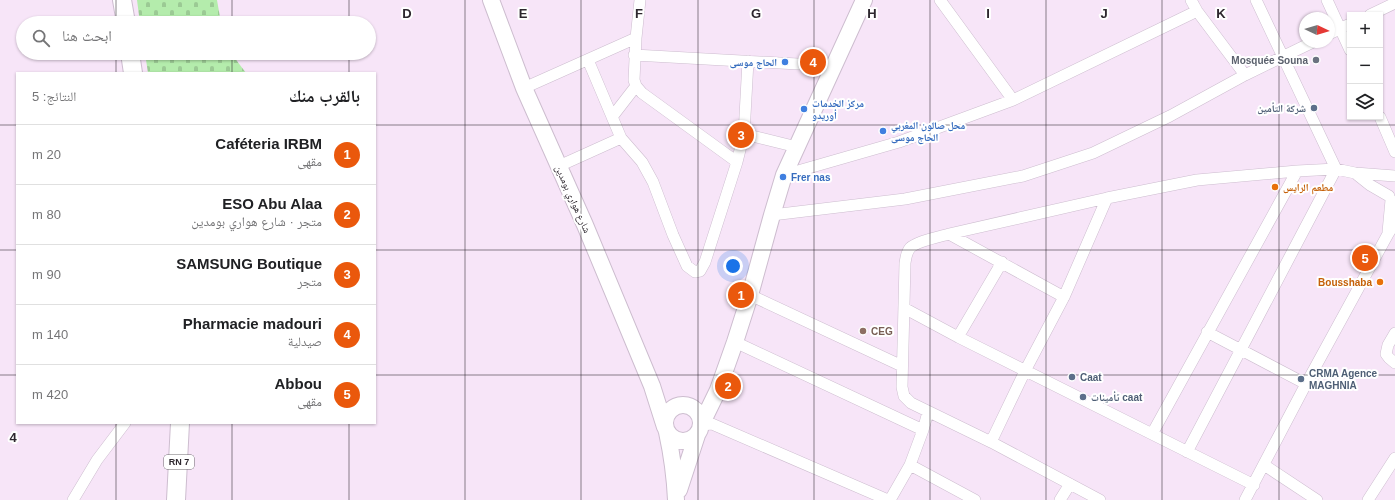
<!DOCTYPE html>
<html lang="ar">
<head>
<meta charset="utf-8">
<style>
  body { margin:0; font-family:Helvetica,"Noto Naskh Arabic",sans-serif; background:#f2f2f2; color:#202124; direction:rtl }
  .controls { position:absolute; right:12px; top:12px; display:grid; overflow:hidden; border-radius:0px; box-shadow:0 1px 3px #0004 }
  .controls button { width:36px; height:36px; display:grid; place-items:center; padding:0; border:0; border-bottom:1px solid #e0e0e0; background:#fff; color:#202124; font:20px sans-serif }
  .compass { position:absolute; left:1299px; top:12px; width:36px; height:36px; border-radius:50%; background:#fff; box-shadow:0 1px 3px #0004; rotate:94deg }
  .you { position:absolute; left:733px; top:266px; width:14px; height:14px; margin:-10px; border:3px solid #fff; border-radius:50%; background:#1a73e8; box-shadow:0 0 0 6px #1a73e833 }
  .badge { display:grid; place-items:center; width:26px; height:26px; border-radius:50%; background:#ea580c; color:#fff; font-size:13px; font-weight:700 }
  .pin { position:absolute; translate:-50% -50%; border:2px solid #fff; box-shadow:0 1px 4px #0006 }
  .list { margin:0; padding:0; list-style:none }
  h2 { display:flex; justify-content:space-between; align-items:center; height:52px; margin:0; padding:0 16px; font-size:17px }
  h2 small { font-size:13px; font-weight:400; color:#757577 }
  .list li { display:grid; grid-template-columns:26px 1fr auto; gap:12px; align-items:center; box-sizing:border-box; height:60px; padding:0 16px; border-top:1px solid #e0e0e0 }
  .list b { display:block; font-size:15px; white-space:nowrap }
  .list p { margin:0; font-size:13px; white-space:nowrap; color:#757577 }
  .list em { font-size:13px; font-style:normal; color:#757577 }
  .icon { flex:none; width:22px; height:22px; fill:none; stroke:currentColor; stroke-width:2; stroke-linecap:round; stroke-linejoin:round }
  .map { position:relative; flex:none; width:1395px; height:500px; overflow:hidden; direction:ltr }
  .search { position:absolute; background:#fff; box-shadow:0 1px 3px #0004; left:16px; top:16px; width:360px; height:44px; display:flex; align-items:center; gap:10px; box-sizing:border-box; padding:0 14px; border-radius:22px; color:#757577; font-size:15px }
  .panel { position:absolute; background:#fff; box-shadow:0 1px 3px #0004; left:16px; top:72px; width:360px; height:352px; border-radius:0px; direction:rtl }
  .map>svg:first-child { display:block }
  .cemetery { fill:url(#cemetery-stones) }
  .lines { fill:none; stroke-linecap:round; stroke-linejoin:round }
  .street-casing { stroke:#cdbdcf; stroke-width:12 }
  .secondary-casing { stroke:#cdbdcf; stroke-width:18 }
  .primary-casing { stroke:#cdbdcf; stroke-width:20 }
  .street { stroke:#fff; stroke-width:11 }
  .secondary { stroke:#fff; stroke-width:16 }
  .primary { stroke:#fff; stroke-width:18 }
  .grid { fill:none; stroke:#2d272e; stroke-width:1; stroke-opacity:0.55 }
  .worship-dot { fill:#6b7280; stroke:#fff; stroke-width:1.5 }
  .shop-dot { fill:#3f7fe0; stroke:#fff; stroke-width:1.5 }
  .service-dot { fill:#5c6f8a; stroke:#fff; stroke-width:1.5 }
  .food-dot { fill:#e8710a; stroke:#fff; stroke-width:1.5 }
  .education-dot { fill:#8d6e63; stroke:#fff; stroke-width:1.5 }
  .labels { text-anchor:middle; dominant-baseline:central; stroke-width:4; stroke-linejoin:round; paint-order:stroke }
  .shield { fill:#fff; stroke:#6c686d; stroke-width:1 }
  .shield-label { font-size:9px; font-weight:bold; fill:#2d272e }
  .worship-label { font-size:10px; font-weight:bold; fill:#5b616d; stroke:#fff; text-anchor:end }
  .shop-label { font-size:10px; font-weight:bold; fill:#366cbe; stroke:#fff; text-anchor:start }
  .service-label { font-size:10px; font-weight:bold; fill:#4e5e75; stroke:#fff; text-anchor:start }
  .food-label { font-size:10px; font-weight:bold; fill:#c56008; stroke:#fff; text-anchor:start }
  .street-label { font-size:10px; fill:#2d272e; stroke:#fff }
  .education-label { font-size:10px; font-weight:bold; fill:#785e54; stroke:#fff; text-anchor:start }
  .grid-label { font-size:13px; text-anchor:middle; font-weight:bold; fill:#2d272e; stroke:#fff; stroke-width:4; stroke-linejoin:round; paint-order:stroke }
</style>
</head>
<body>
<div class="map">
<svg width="1395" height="500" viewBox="0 0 1395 500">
  <defs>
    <pattern id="cemetery-stones" width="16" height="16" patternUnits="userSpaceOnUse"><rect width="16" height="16" fill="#b4ecac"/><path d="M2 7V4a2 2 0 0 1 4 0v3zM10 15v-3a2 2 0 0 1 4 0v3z" fill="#9bca94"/></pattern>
  </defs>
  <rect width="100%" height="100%" fill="#f7e5f8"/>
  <path class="cemetery" d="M137,0H217L221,23H140Z
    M145,53H231L246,73H148Z"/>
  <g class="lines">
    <g class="street-casing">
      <path id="street" d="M940,0L1013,100
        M1191,0L1197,11L1245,75
        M1327,0L1350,50
        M1370,15L1395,3
        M1329,34L1350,24
        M636,38L634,80L636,86L642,93L737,162
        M634,55L834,66
        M588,60L621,138L642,162L653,182L673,235L687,266L695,272L700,271L705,262L737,162L744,134L748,61
        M524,88L636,38L640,0
        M612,117L636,86
        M1380,117L1395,152
        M744,134L797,147
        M559,166L621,138
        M784,175L899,142L1013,100L1197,11
        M1389,196L1370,185L1355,173L1395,176
        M772,215L905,199L1023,176L1093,153L1170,116L1245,75L1313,42
        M1388,232L1391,200
        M949,234L1064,297
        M750,295L902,366
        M904,308L958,337L1254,485
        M1207,332L1306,384
        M1395,333L1388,345L1386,354L1389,358L1395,363
        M958,337L1002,262
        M735,342L923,430
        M701,425L712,424L888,500
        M1152,434L1297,171
        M991,442L1025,371L1064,297L1107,198
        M1187,452L1336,169L1256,0
        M910,465L975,500
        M1264,465L1317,500
        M73,500L97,460L125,423
        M890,500L910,465L923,430L928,412
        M1060,500L1070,484
        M1100,500L991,442L911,403L904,396L902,387L905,263C906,258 906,253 910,248C917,241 939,237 949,234L1107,198L1197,180L1297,171L1336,169L1355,173
        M1245,500L1306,384L1388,234L1395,223
        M1368,500L1395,458"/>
    </g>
    <g class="secondary-casing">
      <path id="secondary" d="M491,0L524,88L585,225L652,386L665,427
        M665 423a18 18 0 1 1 36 0a18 18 0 1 1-36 0Z
        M701,425L718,390L735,342L750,295L772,215L784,175L864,0
        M667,432C672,455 675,477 676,500
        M679,490L697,435"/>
    </g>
    <g class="primary-casing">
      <path id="primary" d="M122,0L126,23
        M130,53L133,73
        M176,500L180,423"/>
    </g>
    <use href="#street" class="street"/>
    <use href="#secondary" class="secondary"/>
    <use href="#primary" class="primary"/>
  </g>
  <path class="grid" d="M116,0V23M232,0V23M349,0V23M465,0V500M581,0V500M698,0V500M814,0V500M930,0V500M1046,0V500M1162,0V500M1279,0V500M116,53V73M232,53V73M349,53V73M0,125H17M375,125H1395M0,250H17M375,250H1395M0,375H17M375,375H1395M116,423V500M232,423V500M349,423V500"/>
  <circle class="worship-dot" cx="1316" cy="60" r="4"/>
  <g class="shop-dot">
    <circle cx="785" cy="62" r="4"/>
    <circle cx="804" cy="109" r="4"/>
    <circle cx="883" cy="131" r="4"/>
    <circle cx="783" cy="177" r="4"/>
  </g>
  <g class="service-dot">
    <circle cx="1314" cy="108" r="4"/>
    <circle cx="1072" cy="377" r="4"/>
    <circle cx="1301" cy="379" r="4"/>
    <circle cx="1083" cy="397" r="4"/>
  </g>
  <g class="food-dot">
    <circle cx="1275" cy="187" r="4"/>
    <circle cx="1380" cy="282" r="4"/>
  </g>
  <circle class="education-dot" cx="863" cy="331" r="4"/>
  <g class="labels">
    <rect class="shield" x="164" y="455" width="30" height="14" rx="3"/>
    <g class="shield-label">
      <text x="179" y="462">RN 7</text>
    </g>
    <g class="worship-label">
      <text x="1308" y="60">Mosquée Souna</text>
    </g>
    <g class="shop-label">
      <text x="777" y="62" text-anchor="end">الحاج موسى</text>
      <text x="812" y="103">مركز الخدمات<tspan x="812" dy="12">أوريدو</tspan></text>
      <text x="891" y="125">محل صالون المغربي<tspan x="891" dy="12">الحاج موسى</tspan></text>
      <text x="791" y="177">Frer nas</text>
    </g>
    <g class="service-label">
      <text x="1306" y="108" text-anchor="end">شركة التأمين</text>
      <text x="1309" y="373">CRMA Agence<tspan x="1309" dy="12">MAGHNIA</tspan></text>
      <text x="1080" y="377">Caat</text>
      <text x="1091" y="397">تأمينات caat</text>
    </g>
    <g class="food-label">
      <text x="1283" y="187">مطعم الرايس</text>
      <text x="1372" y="282" text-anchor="end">Bousshaba</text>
    </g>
    <g class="street-label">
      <text transform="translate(573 199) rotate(66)">شارع هواري بومدين</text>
    </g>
    <g class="education-label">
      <text x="871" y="331">CEG</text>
    </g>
  </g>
  <g class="grid-label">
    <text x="407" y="18">D</text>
    <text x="523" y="18">E</text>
    <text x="639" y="18">F</text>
    <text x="756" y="18">G</text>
    <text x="872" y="18">H</text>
    <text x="988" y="18">I</text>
    <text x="1104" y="18">J</text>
    <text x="1221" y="18">K</text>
    <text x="13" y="442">4</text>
  </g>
</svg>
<div class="controls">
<button>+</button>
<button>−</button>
<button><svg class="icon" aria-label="layers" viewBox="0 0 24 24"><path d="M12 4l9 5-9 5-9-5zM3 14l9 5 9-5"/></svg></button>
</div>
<svg class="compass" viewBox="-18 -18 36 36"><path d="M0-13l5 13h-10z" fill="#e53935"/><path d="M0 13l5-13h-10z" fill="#757577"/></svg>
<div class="you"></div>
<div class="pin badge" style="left:741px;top:295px">1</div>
<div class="pin badge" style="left:728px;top:386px">2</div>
<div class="pin badge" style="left:741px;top:135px">3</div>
<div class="pin badge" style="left:813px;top:62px">4</div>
<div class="pin badge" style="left:1365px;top:258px">5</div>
<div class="search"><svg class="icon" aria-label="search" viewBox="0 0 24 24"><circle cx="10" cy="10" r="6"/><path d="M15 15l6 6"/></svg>ابحث هنا</div>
<section class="panel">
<h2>بالقرب منك<small>النتائج: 5</small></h2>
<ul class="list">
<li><span class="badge">1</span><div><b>Caféteria IRBM</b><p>مقهى</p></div><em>20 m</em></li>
<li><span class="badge">2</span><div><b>ESO Abu Alaa</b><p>متجر · شارع هواري بومدين</p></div><em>80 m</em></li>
<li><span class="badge">3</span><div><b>SAMSUNG Boutique</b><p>متجر</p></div><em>90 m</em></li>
<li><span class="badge">4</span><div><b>Pharmacie madouri</b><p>صيدلية</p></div><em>140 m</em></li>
<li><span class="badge">5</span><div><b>Abbou</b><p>مقهى</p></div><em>420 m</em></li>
</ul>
</section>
</div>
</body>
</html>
